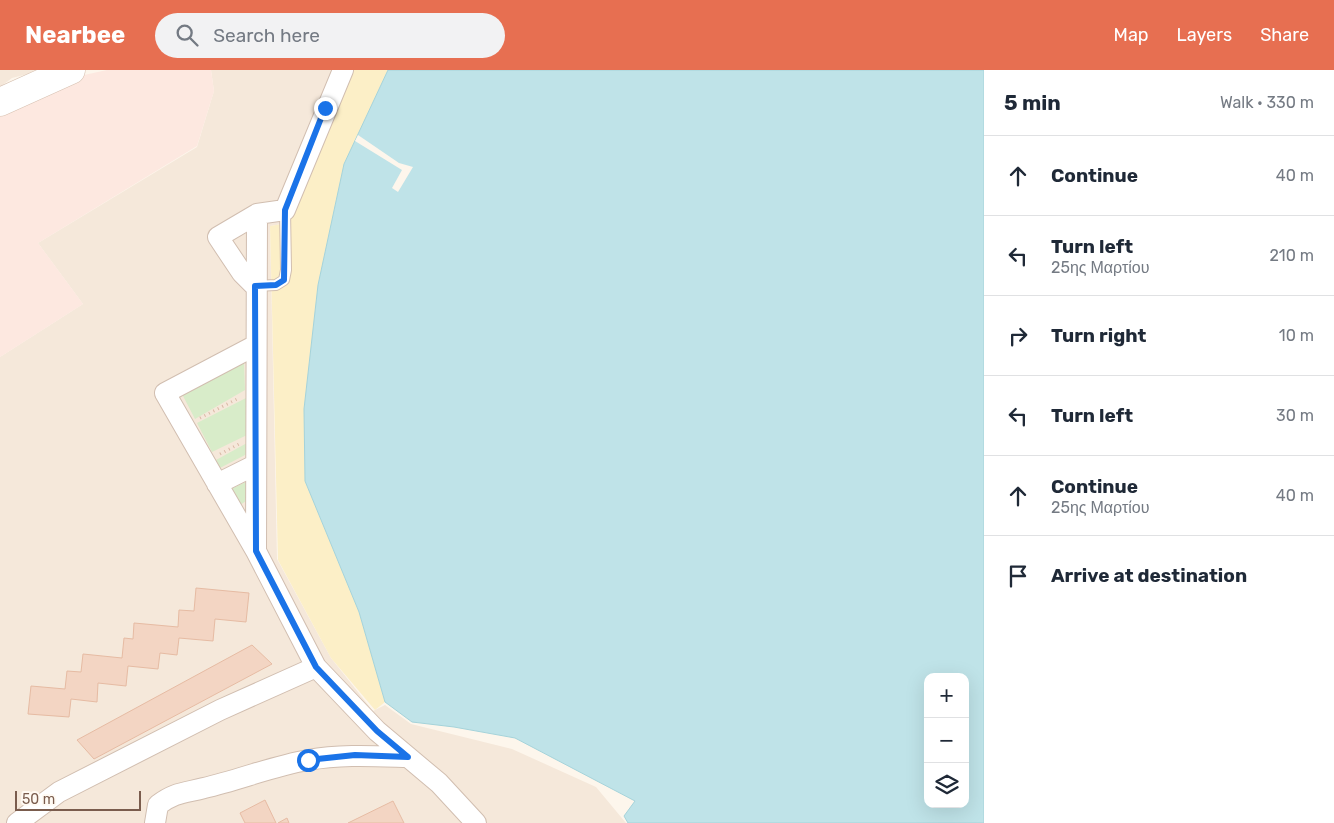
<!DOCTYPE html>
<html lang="en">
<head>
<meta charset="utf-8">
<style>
  body { margin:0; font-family:Rubik,sans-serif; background:#f2f2f3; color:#1f2937 }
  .controls { position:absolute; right:15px; bottom:15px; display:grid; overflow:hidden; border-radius:10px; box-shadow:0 5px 20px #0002 }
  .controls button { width:45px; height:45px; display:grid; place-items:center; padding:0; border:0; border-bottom:1px solid #e0e1e3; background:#fff; color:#1f2937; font:25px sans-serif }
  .scale { position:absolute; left:15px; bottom:12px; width:126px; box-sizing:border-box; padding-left:5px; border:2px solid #7a5c4d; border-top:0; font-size:14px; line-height:18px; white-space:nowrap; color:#7a5c4d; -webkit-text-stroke:4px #fffaf3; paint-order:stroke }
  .stop { position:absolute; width:15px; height:15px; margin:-11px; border:4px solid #1a73e8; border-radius:50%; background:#fff }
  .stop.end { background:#1a73e8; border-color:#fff; box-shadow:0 1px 5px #0008 }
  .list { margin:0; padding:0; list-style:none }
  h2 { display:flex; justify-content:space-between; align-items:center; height:65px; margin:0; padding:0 20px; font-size:21px }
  h2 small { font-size:16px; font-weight:400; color:#747a83 }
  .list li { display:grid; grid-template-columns:32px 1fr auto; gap:15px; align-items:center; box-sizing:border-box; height:80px; padding:0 20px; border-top:1px solid #e0e1e3 }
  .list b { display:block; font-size:19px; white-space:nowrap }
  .list p { margin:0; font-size:16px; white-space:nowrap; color:#747a83 }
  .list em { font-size:16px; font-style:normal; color:#747a83 }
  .icon { flex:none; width:28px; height:28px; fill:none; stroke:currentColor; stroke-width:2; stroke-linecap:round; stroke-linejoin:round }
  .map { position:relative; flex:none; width:984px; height:753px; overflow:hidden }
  header { display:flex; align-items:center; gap:30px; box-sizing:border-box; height:70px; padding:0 25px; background:#e76f51; color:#fff }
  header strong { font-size:24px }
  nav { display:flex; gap:28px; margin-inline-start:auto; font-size:18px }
  .search { width:350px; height:45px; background:#f2f2f3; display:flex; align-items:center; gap:12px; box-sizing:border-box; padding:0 18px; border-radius:28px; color:#747a83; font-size:19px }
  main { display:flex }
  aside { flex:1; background:#fff }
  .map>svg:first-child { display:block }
  .residential { fill:#f5e8da }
  .commercial { fill:#fde8e0 }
  .green { fill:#d8ecc9 }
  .sand { fill:#fcefc7 }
  .water { fill:#bfe3e8; stroke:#a5d3da; fill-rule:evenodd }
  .pier { fill:#fdf6ec }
  .building { fill:#f3d5c3; stroke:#e6bba3 }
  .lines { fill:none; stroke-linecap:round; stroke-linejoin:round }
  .lane-casing { stroke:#d1beb0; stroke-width:12 }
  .street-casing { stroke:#d1beb0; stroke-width:22 }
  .secondary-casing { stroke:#d6c0b0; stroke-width:29 }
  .path { stroke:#d9b8a5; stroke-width:3; stroke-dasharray:1 4; stroke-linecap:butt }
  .lane { stroke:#fff; stroke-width:10 }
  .street { stroke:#fff; stroke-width:20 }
  .secondary { stroke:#fff; stroke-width:28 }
  .route { stroke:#1a73e8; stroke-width:6 }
</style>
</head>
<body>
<header>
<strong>Nearbee</strong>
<div class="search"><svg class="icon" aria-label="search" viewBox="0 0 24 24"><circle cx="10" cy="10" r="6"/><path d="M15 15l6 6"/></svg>Search here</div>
<nav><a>Map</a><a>Layers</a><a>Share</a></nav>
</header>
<main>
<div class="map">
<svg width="984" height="753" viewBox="0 0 984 753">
  <rect width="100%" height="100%" fill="#fdf6ec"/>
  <path class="residential" d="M0,0H44L12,8L0,17Z
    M211,0H350L288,153L270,156L277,489L331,588L373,641L385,635L411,654L512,679L596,717L626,753H0V287L83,234L38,173L197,77L214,21Z"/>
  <path class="commercial" d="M107,0H211L214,21L197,76L38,173L83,234L0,287V46L13,36L75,7Z"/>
  <path class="green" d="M244,291L245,320L195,349L182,324Z
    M246,328L247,365L212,382L197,353Z
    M247,373V384L220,398L216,390Z
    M248,411L249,429L240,435L229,420Z"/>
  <path class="sand" d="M352,0H388L344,95L318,215L304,339L305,411L359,542L385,632L375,640L331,588L278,490L270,156L288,153Z"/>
  <path class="water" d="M388,0H984V753H628L624,746L635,731L515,668L454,657L412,652L385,632L359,542L305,411L304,339L318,215L344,94ZM928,607H965V734H928Z"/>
  <path class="pier" d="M358,65L399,93L413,97L398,122L392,118L402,100L355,71Z"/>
  <path class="building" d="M196,518L249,523L246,552L215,549L213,571L179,568L177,585L160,583L158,599L128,596L126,616L98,613L97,632L71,629L69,647L28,644L31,616L65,619L67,601L81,602L83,584L122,588L124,568L133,569L134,553L178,557L179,540L194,541Z
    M252,575L272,594L94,689L77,670Z
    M265,730L276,753H245L240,743Z
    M393,731L404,753H348Z
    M287,748L289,753H278Z"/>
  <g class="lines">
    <g class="lane-casing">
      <path id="lane" d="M255,216L276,215L284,210L286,200L285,140"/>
    </g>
    <g class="street-casing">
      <path id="street" d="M255,216L242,203L218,167L257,144L285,140L343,0
        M256,275L165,323L256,481L316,597L377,661L439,713L476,753
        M217,414L255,395
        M256,481L257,144
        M17,753L59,722L220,640L316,597
        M155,753L158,735C175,722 185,723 204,718C239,710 273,696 308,690C341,684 374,686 408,687"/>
    </g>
    <g class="secondary-casing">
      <path id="secondary" d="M0,32L71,0"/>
    </g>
    <path class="path" d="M200,348L239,328
      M220,384L239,374"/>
    <use href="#lane" class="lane"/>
    <use href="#street" class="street"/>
    <use href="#secondary" class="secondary"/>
  </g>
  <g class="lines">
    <path class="route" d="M308,690L355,685L408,687L377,661L316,597L256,481L255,216L276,215L284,210L285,140L325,38"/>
  </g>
</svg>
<div class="controls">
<button>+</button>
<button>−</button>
<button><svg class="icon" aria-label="layers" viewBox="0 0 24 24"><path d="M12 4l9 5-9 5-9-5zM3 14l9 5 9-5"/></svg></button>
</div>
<div class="scale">50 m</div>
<div class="stop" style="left:308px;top:690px"></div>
<div class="stop end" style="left:325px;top:38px"></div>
</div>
<aside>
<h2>5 min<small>Walk · 330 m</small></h2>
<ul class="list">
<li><svg class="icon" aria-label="ahead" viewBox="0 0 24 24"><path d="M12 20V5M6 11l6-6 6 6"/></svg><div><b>Continue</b></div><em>40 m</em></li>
<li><svg class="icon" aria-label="left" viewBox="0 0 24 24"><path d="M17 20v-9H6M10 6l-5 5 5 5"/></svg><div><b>Turn left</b><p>25ης Μαρτίου</p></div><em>210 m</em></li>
<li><svg class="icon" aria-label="right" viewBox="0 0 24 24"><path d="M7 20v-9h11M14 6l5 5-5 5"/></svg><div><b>Turn right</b></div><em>10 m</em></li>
<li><svg class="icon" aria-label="left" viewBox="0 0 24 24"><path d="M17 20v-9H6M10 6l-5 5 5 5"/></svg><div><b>Turn left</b></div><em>30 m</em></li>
<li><svg class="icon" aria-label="ahead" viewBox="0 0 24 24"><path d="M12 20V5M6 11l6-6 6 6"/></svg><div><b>Continue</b><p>25ης Μαρτίου</p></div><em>40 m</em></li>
<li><svg class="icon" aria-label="arrive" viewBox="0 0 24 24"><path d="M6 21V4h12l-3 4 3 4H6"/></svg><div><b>Arrive at destination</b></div></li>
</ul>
</aside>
</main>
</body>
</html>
